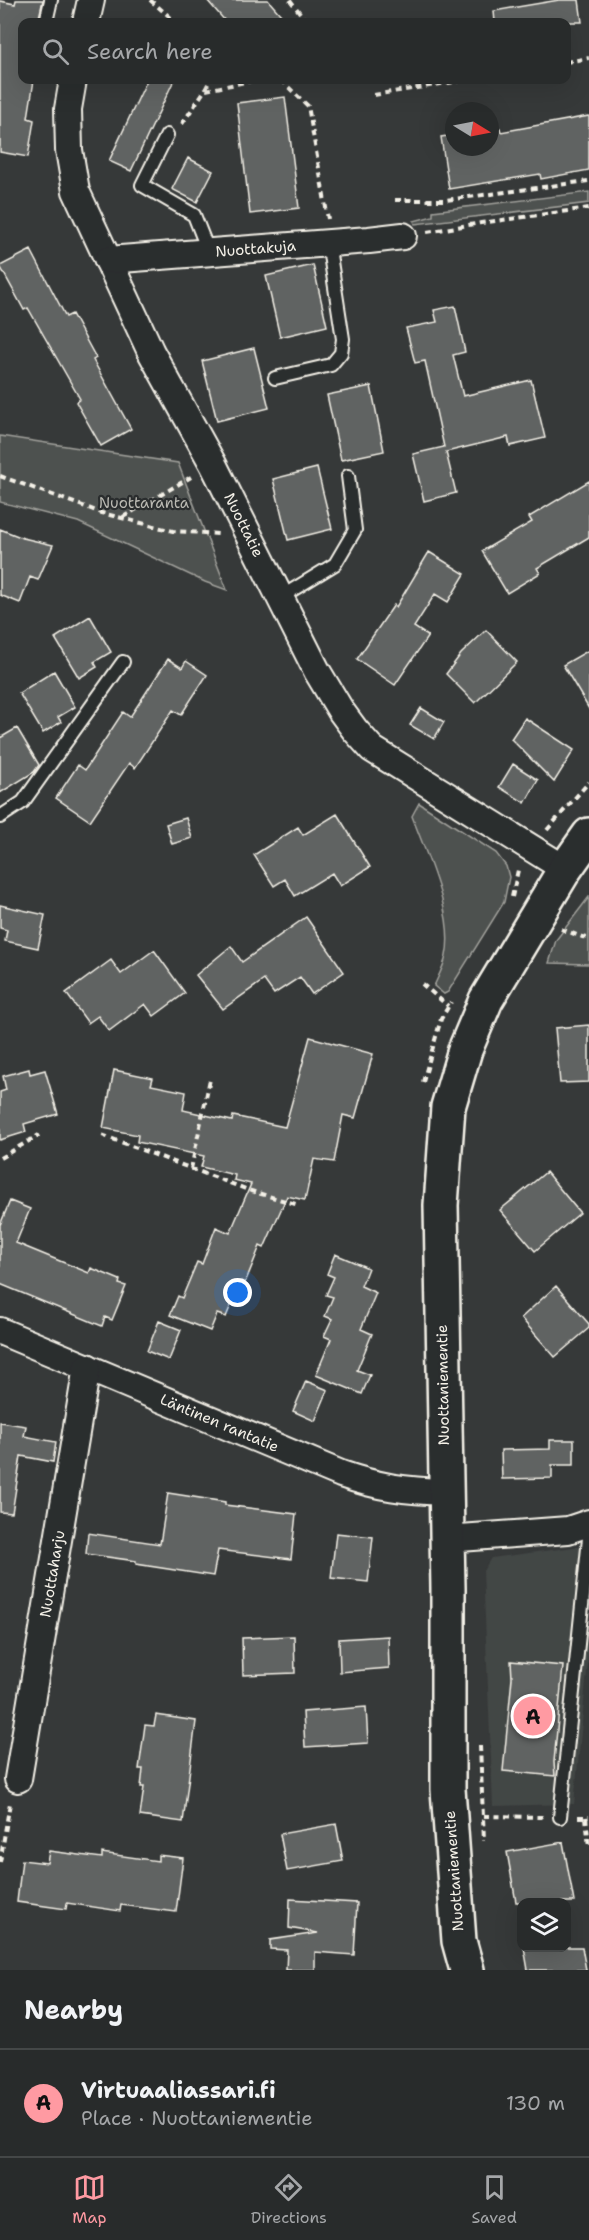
<!DOCTYPE html>
<html lang="en">
<head>
<meta charset="utf-8">
<style>
  body { margin:0; font-family:"Shantell Sans",sans-serif; background:#303333; color:#f1f3f6 }
  .controls { position:absolute; right:18px; bottom:18px; display:grid; overflow:hidden; border-radius:12px; box-shadow:0 6px 24px #0002 }
  .controls button { width:54px; height:54px; display:grid; place-items:center; padding:0; border:0; border-bottom:2px solid #444747; background:#282b2b; color:#f1f3f6; font:30px sans-serif }
  .compass { position:absolute; left:445px; top:102px; width:54px; height:54px; border-radius:50%; background:#282b2b; box-shadow:0 6px 24px #0002; rotate:100deg }
  .you { position:absolute; left:238px; top:1293px; width:21px; height:21px; margin:-15px; border:4px solid #fff; border-radius:50%; background:#1a73e8; box-shadow:0 0 0 9px #1a73e833 }
  .badge { display:grid; place-items:center; width:39px; height:39px; border-radius:50%; background:#ff9aa2; color:#111; font-size:20px; font-weight:700 }
  .pin { position:absolute; translate:-50% -50%; border:3px solid #fff; box-shadow:0 2px 6px #0006 }
  .list { margin:0; padding:0; list-style:none }
  h2 { display:flex; justify-content:space-between; align-items:center; height:78px; margin:0; padding:0 24px; font-size:26px }
  h2 small { font-size:20px; font-weight:400; color:#a5a7a9 }
  .list li { display:grid; grid-template-columns:39px 1fr auto; gap:18px; align-items:center; box-sizing:border-box; height:108px; padding:0 24px; border-top:2px solid #444747 }
  .list b { display:block; font-size:22px; white-space:nowrap }
  .list p { margin:0; font-size:20px; white-space:nowrap; color:#a5a7a9 }
  .list em { font-size:20px; font-style:normal; color:#a5a7a9 }
  .icon { flex:none; width:33px; height:33px; fill:none; stroke:currentColor; stroke-width:2; stroke-linecap:round; stroke-linejoin:round }
  .map { position:relative; flex:none; width:589px; height:1970px; overflow:hidden }
  .search { position:absolute; background:#282b2b; box-shadow:0 6px 24px #0002; left:18px; right:18px; top:18px; height:66px; display:flex; align-items:center; gap:15px; box-sizing:border-box; padding:0 21px; border-radius:12px; color:#a5a7a9; font-size:22px }
  .sheet { height:186px; background:#282b2b }
  nav { display:flex; justify-content:space-around; align-items:center; box-sizing:border-box; height:84px; border-top:2px solid #444747; background:#282b2b; font-size:16px; color:#a5a7a9 }
  nav a { display:grid; justify-items:center; gap:3px }
  nav .on { color:#ff9aa2 }
  .map>svg:first-child { display:block }
  .built { fill:#434645 }
  .green { fill:#4e514f; stroke:#a1a19c; stroke-width:1.5 }
  .building { fill:#616362; stroke:#f4f1e8; stroke-width:1.5 }
  .lines { fill:none; stroke-linecap:round; stroke-linejoin:round }
  .lane-casing { stroke:#f4f1e8; stroke-width:16 }
  .street-casing { stroke:#f4f1e8; stroke-width:30 }
  .secondary-casing { stroke:#f4f1e8; stroke-width:38 }
  .path { stroke:#f4f1e8; stroke-width:4; stroke-dasharray:6 4.5; stroke-linecap:butt }
  .lane { stroke:#2a2d2e; stroke-width:12 }
  .street { stroke:#2a2d2e; stroke-width:26 }
  .secondary { stroke:#2a2d2e; stroke-width:33 }
  .labels { text-anchor:middle; dominant-baseline:central; stroke-width:4.5; stroke-linejoin:round; paint-order:stroke }
  .street-label { font-size:15px; fill:#f4f1e8; stroke:#2a2d2e }
  .park-label { font-size:15px; fill:#bab9b2; stroke:#2a2d2e }
</style>
</head>
<body>
<div class="map">
<svg width="589" height="1970" viewBox="0 0 589 1970">
  <rect width="100%" height="100%" fill="#363939"/>
  <filter id="ink" filterUnits="userSpaceOnUse"><feTurbulence type="fractalNoise" baseFrequency=".0167" numOctaves="2"/><feDisplacementMap in="SourceGraphic" scale="12" xChannelSelector="R" yChannelSelector="G"/><feConvolveMatrix kernelMatrix="1 2 1 2 8 2 1 2 1" color-interpolation-filters="sRGB"/></filter>
  <g filter="url(#ink)">
    <path class="built" d="M589,1545V1651L574,1804L493,1806L483,1571L491,1558Z"/>
    <path class="green" d="M589,192V203L415,224L414,221L433,216V211Z
      M0,436L178,463L227,590L205,582L78,522L0,502Z
      M419,803L496,853L506,866L509,877L504,902L448,992L444,994L434,986C438,977 444,966 446,956C455,915 426,854 412,816Z
      M589,897V964L549,963L556,940Z"/>
    <path class="building" d="M16,0H43L38,22H22V80H34L28,118L34,120L28,157L0,152V1L15,4Z
      M207,0H268L287,22H226Z
      M559,0H579L582,22H495L494,11Z
      M147,80H174L131,171L109,161Z
      M285,97L299,208L250,214L237,103Z
      M589,116V170L541,179L540,174L449,189L441,137L454,135V147H490V129L500,128L501,132Z
      M188,158L213,171L197,202L172,189Z
      M31,250L66,317L72,314L96,358L93,360L131,429L101,446L76,402L80,399L28,308L24,310L0,266Z
      M313,265L327,326L280,337L266,276Z
      M455,306L465,352L453,355L463,396L531,380L545,438L510,446L508,437L446,452L456,493L424,501L413,454L444,447L425,361L415,363L406,328L437,322L434,310Z
      M254,348L269,408L217,421L202,361Z
      M371,386L384,451L341,460L327,395Z
      M317,468L332,529L288,540L273,479Z
      M589,481V537L537,568L540,573L507,593L482,551L532,522L529,517Z
      M0,529L23,538L53,545L38,580L30,577L20,603L0,595Z
      M429,552L465,574L448,602L435,594L414,627L428,636L395,685L357,659L394,605L396,607Z
      M90,616L111,652L94,662L97,667L79,678L55,638Z
      M486,630L517,662L475,703L446,674L461,654Z
      M589,650V709L563,665Z
      M168,659L182,668L186,661L207,675L181,715L173,710L135,768L129,763L90,821L56,798L78,765L85,770L123,712L130,717Z
      M54,671L75,707L58,717L61,722L43,733L19,693Z
      M421,708L444,722L434,739L410,725Z
      M525,718L574,750L554,782L511,739Z
      M17,728L39,765L34,772L0,793V738Z
      M513,764L538,780L525,803L499,787Z
      M337,814L370,867L340,886L332,873L295,896L285,879L274,886L254,855L298,827L303,835Z
      M186,818L192,838L172,844L166,824Z
      M0,905L45,915L38,948L5,941L7,930L0,928Z
      M306,917L344,972L312,994L300,977L274,994L264,980L223,1009L196,975L231,946L242,962Z
      M154,950L185,993L154,1016L145,1004L109,1031L98,1016L88,1023L66,993L111,960L121,974Z
      M589,1025V1082L560,1083L555,1028Z
      M310,1037L373,1054L355,1118L343,1115L334,1162L314,1159L305,1200L287,1196L264,1248L260,1246L245,1283L241,1281L226,1317L217,1314L210,1331L170,1315L178,1296L182,1298L197,1262L202,1264L216,1227L230,1233L251,1184L234,1180L235,1175L201,1167L204,1156L137,1142L138,1135L103,1128L114,1070L153,1078L151,1085L186,1092L183,1110L232,1121L233,1116L285,1127Z
      M29,1069L30,1074L45,1070L58,1114L24,1124L26,1132L0,1140V1092L6,1090L3,1076Z
      M546,1172L580,1213L535,1251L500,1210Z
      M10,1201L30,1209L16,1243L89,1273L91,1268L120,1280L119,1284L126,1286L112,1320L105,1317L102,1326L0,1284V1225Z
      M335,1254L368,1268L361,1286L376,1293L361,1329L372,1334L357,1370L370,1375L362,1394L316,1375L331,1339L324,1336L332,1319L325,1316L333,1297L326,1295L334,1277L327,1274Z
      M556,1286L589,1324V1328L555,1357L521,1318Z
      M159,1321L181,1330L169,1360L147,1351Z
      M306,1381L328,1390L315,1421L293,1411Z
      M0,1422L26,1426L24,1436L56,1442L53,1462L21,1456L12,1513L0,1512Z
      M550,1440H574V1465H552V1478L502,1479L501,1450L550,1449Z
      M168,1493L225,1502V1505L296,1514L291,1559L218,1550L213,1576L136,1564V1561L86,1554L88,1533L160,1544Z
      M336,1533L373,1537L368,1582L331,1578Z
      M294,1636L295,1673L243,1675L242,1638Z
      M388,1636L389,1668L340,1672L339,1639Z
      M511,1661L563,1666L554,1762L555,1776L503,1771L512,1678Z
      M366,1707L368,1743L305,1747L303,1712Z
      M156,1715L196,1721L183,1822L140,1816L144,1787H141L143,1769H139L145,1725L154,1726Z
      M336,1824L343,1861L287,1871L280,1834Z
      M563,1842L574,1902H516L507,1852Z
      M49,1851L102,1858V1853L158,1861V1855L183,1858L176,1912L121,1905L120,1911L67,1903L66,1909L17,1902L22,1860L47,1863Z
      M290,1899L357,1903L354,1955L315,1952V1970H286L287,1950L270,1949V1940L318,1933L289,1928Z
      M524,1947H582L586,1970H528Z"/>
    <g class="lines">
      <g class="lane-casing">
        <path id="lane" d="M46,22L51,0
          M167,135L142,185L194,215L209,253
          M275,378L331,365L341,353L343,339L328,242
          M281,597L335,564L355,530L348,476
          M0,817L23,802L123,662
          M560,1817L589,1538"/>
      </g>
      <g class="street-casing">
        <g id="street">
          <path d="M86,22L91,0"/>
          <path id="s1" d="M73,80L68,109L69,150L76,191L151,352L213,464L317,671L341,711L355,730L372,749L565,869"/>
          <path id="s2" d="M108,260L369,240L403,236"/>
          <path id="s3" d="M0,1331L341,1474C378,1487 406,1491 445,1492"/>
          <path d="M447,1539L568,1530L589,1523"/>
          <path id="s4" d="M18,1779L87,1367"/>
        </g>
      </g>
      <g class="secondary-casing">
        <path id="secondary" d="M467,1970L459,1941L448,1789V1588L441,1205L448,1107L465,1050L486,1000L565,869L589,835"/>
      </g>
      <path class="path" d="M150,0L176,22
        M290,0L307,22
        M566,62L589,58
        M281,80L308,106L328,219
        M206,90L256,80
        M374,95L466,80
        M182,124L205,90L210,80
        M395,200H446L588,181
        M427,232L481,223L589,208
        M0,476L102,513L173,531L219,534
        M123,517L191,477
        M547,830L589,782
        M512,897L518,870
        M561,929L582,937L589,938
        M422,984L448,1006
        M423,1082L441,1019L451,1002
        M102,1135L251,1191L299,1205
        M0,1158L39,1135
        M191,1169L210,1079
        M480,1746L484,1841
        M484,1816L543,1817
        M578,1817H589
        M586,1817L589,1847
        M0,1862L10,1803"/>
      <use href="#lane" class="lane"/>
      <use href="#street" class="street"/>
      <use href="#secondary" class="secondary"/>
    </g>
  </g>
  <g class="labels">
    <g class="street-label">
      <text stroke="none"><textPath href="#s2" startOffset="148">Nuottakuja</textPath></text>
      <text stroke="none"><textPath href="#s1" startOffset="486">Nuottatie</textPath></text>
      <text transform="translate(443 1385) rotate(-91)">Nuottaniementie</text>
      <text stroke="none"><textPath href="#s3" startOffset="238">Läntinen rantatie</textPath></text>
      <text stroke="none"><textPath href="#s4" startOffset="208">Nuottaharju</textPath></text>
      <text transform="translate(454 1871) rotate(-94)">Nuottaniementie</text>
    </g>
    <g class="park-label">
      <text x="144" y="503">Nuottaranta</text>
    </g>
  </g>
</svg>
<div class="controls">
<button><svg class="icon" aria-label="layers" viewBox="0 0 24 24"><path d="M12 4l9 5-9 5-9-5zM3 14l9 5 9-5"/></svg></button>
</div>
<svg class="compass" viewBox="-18 -18 36 36"><path d="M0-13l5 13h-10z" fill="#e53935"/><path d="M0 13l5-13h-10z" fill="#a5a7a9"/></svg>
<div class="you"></div>
<div class="pin badge" style="left:533px;top:1716px">A</div>
<div class="search"><svg class="icon" aria-label="search" viewBox="0 0 24 24"><circle cx="10" cy="10" r="6"/><path d="M15 15l6 6"/></svg>Search here</div>
</div>
<section class="sheet">
<h2>Nearby<small></small></h2>
<ul class="list">
<li><span class="badge">A</span><div><b>Virtuaaliassari.fi</b><p>Place · Nuottaniementie</p></div><em>130 m</em></li>
</ul>
</section>
<nav>
<a class="on"><svg class="icon" aria-label="map" viewBox="0 0 24 24"><path d="M3 6l6-2 6 2 6-2v14l-6 2-6-2-6 2zM9 4v14M15 6v14"/></svg>Map</a>
<a><svg class="icon" aria-label="directions" viewBox="0 0 24 24"><path d="M12 3l9 9-9 9-9-9zM9 14v-3h6M13 9l2 2-2 2"/></svg>Directions</a>
<a><svg class="icon" aria-label="saved" viewBox="0 0 24 24"><path d="M7 4h10v16l-5-4-5 4z"/></svg>Saved</a>
</nav>
</body>
</html>
